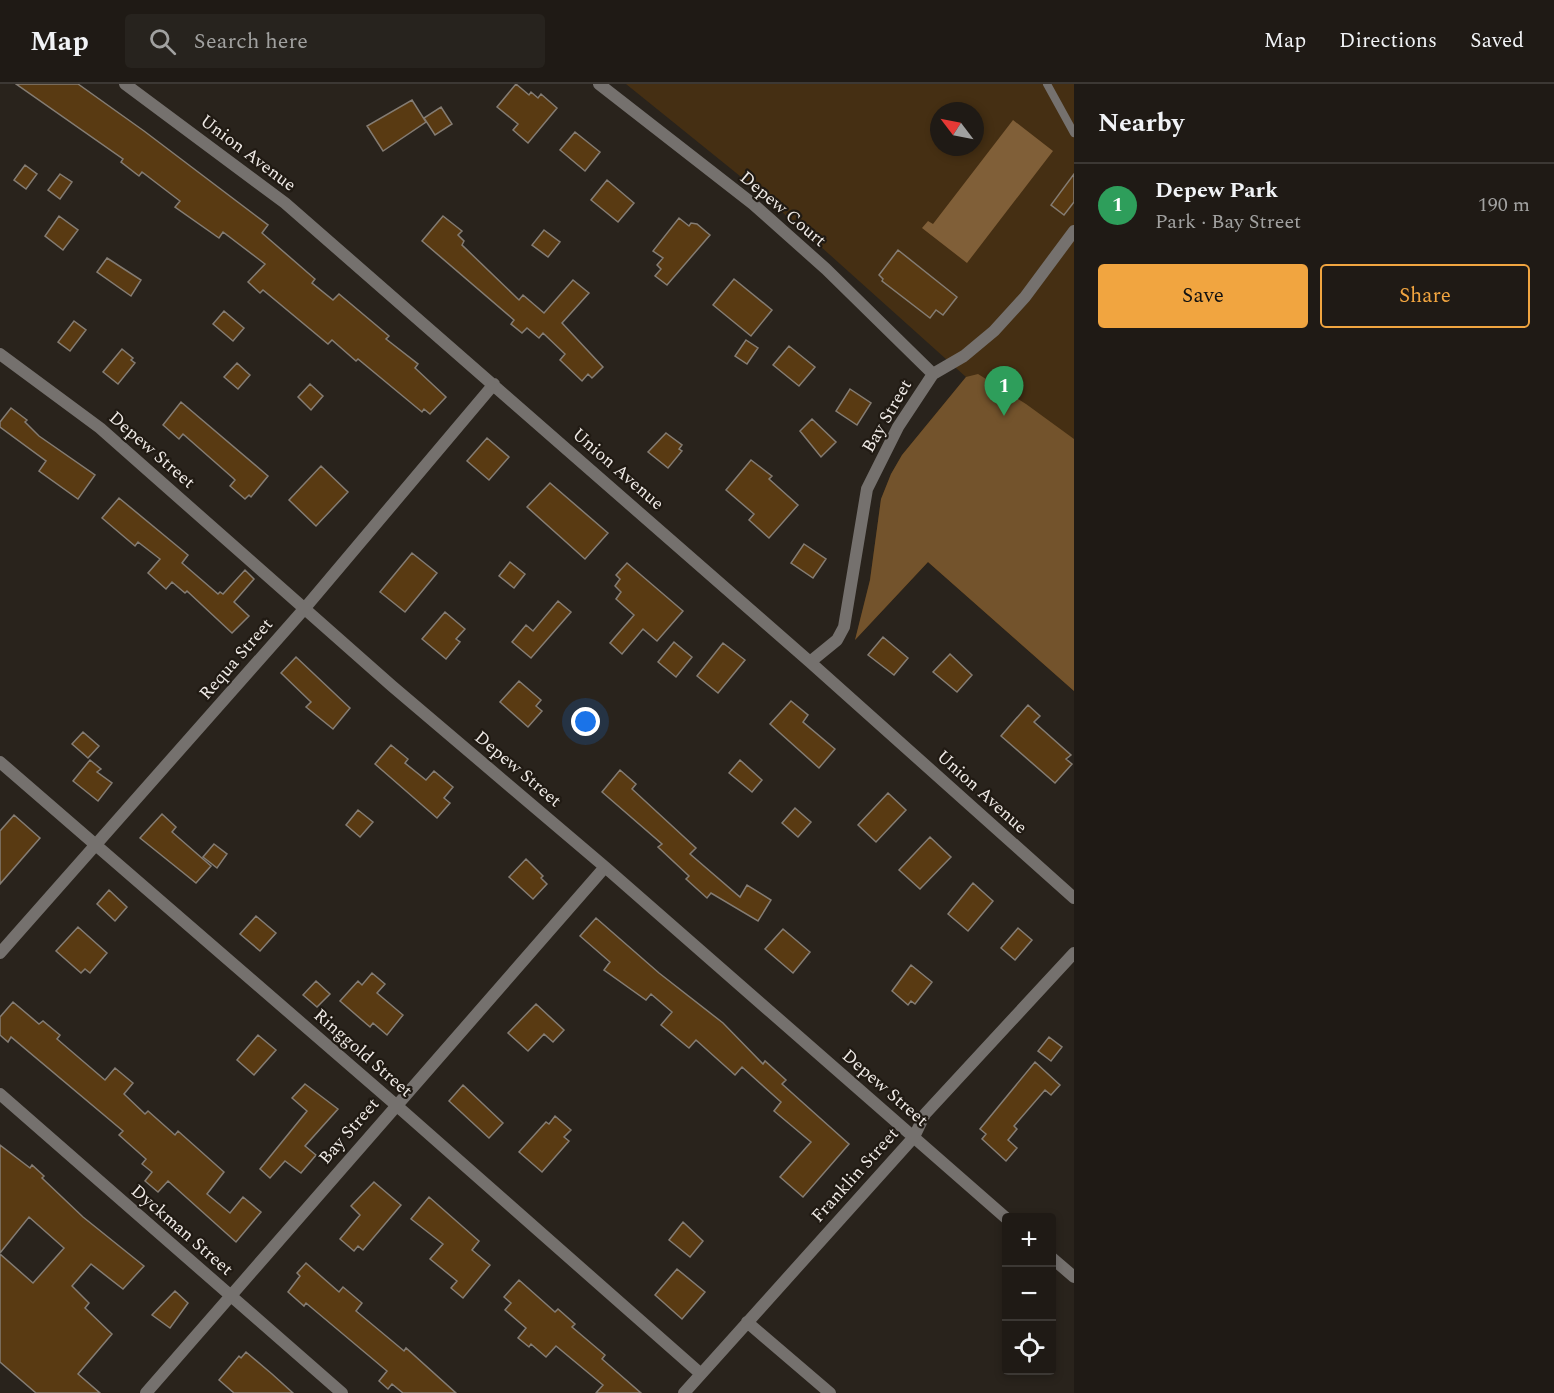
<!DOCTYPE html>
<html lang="en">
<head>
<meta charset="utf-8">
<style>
  body { margin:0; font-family:Spectral,serif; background:#27231e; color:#f1f3f6 }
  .controls { position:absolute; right:18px; bottom:18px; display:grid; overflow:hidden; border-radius:6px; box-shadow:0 3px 9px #0003 }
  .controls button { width:54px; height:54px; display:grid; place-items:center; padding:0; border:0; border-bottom:2px solid #3c3834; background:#1f1a15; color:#f1f3f6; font:30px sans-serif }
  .compass { position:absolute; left:930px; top:18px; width:54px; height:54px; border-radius:50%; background:#1f1a15; box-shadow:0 3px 9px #0003; rotate:302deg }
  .you { position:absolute; left:586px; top:638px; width:21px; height:21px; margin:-15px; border:4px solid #fff; border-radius:50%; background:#1a73e8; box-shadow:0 0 0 9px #1a73e833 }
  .badge { display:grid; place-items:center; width:39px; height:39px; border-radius:50%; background:#f1a540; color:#fff; font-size:20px; font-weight:700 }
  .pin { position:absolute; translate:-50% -50px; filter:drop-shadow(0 2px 3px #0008) }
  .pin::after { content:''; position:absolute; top:32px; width:21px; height:18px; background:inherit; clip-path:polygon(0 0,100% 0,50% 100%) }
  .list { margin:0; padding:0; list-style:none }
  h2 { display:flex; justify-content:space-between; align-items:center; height:78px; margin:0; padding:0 24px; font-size:26px }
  h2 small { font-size:20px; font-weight:400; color:#a1a1a0 }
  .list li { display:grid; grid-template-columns:39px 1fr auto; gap:18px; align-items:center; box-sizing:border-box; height:84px; padding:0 24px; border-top:2px solid #3c3834 }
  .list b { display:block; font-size:22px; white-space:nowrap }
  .list p { margin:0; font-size:20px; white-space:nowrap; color:#a1a1a0 }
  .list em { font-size:20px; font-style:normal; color:#a1a1a0 }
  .actions { display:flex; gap:12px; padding:18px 24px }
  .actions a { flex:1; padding:14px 0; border:2px solid #f1a540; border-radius:6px; text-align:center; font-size:21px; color:#f1a540 }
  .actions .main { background:#f1a540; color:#111 }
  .icon { flex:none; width:33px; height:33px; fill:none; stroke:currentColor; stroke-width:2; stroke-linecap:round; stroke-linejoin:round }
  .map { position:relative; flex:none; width:1074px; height:1309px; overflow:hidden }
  header { display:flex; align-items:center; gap:36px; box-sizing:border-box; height:84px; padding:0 30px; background:#1f1a15; border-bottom:2px solid #3c3834 }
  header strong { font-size:28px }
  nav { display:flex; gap:33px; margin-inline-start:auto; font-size:21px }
  .search { width:420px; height:54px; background:#27231e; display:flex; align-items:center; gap:15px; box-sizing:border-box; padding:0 21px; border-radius:6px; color:#a1a1a0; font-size:22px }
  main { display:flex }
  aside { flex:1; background:#1f1a15 }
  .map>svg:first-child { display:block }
  .green { fill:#452f13; fill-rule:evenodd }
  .forest { fill:#73532c }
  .water { fill:#805f38 }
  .building { fill:#593a12; stroke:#847c73; stroke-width:1.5 }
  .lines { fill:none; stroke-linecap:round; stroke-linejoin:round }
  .lane { stroke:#75716e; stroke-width:8 }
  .street { stroke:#75716e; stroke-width:12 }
  .labels { text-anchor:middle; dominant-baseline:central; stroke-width:4.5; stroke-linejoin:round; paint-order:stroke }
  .street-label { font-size:18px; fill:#efeae6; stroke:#201a13 }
</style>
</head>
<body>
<header>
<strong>Map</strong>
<div class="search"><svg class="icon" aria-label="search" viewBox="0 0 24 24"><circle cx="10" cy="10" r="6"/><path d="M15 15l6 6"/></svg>Search here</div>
<nav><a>Map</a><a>Directions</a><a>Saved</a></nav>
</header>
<main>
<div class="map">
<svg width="1074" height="1309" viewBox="0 0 1074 1309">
  <rect width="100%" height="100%" fill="#29231c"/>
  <path class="green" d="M626,0H1074V607L928,478L855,556L870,496L881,415L891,390L902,371L966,293L761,109ZM939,27H975V63H939Z"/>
  <path class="forest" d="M978,290L1026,320L1074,355V607L928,478L855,556L870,496L881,415L891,390L902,371L966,293Z"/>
  <path class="water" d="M1013,36L1053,67L967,179L922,144L928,137L933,140Z"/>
  <path class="building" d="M16,0H78L144,47L268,141L262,149L315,195L312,199L333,216L339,210L389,252L386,255L418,280L415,284L446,313L430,330L424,325L422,328L358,275L356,277L332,256L328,260L263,206L260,209L248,198L265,180L223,148L219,154L175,123L180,117L142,88L139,92L121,78L123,75Z
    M516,0L529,11L531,8L538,14L541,10L557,24L528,59L513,46L518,40L497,23Z
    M412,16L426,38L383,67L367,42Z
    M441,23L452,40L435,51L424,34Z
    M575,48L600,68L585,87L560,66Z
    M25,81L37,90L26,105L14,96Z
    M60,90L72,98L60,115L48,106Z
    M1074,90V118L1064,131L1051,121Z
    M607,96L634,119L618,138L591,116Z
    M59,132L78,146L63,166L45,152Z
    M443,132L462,147L458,151L464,157L462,161L519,216L523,211L544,229L573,196L589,209L562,239L603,283L592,294L588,290L582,297L560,276L565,270L543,249L539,254L527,244L522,249L511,240L514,236L422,157Z
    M679,134L689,142L691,139L697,140L710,151L667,201L655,192L661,185L657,181L663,174L653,167Z
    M544,146L560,158L548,173L532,161Z
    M898,166L957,213L943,231L936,226L930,234L882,197L883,195L879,191Z
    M107,174L141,196L131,212L97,188Z
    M734,195L772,226L751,252L713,221Z
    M224,227L244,244L233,257L213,240Z
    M74,237L86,246L70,267L58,258Z
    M746,256L758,264L747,280L735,272Z
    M789,262L815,283L799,302L773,281Z
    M122,265L133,274L131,276L135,279L118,300L103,288Z
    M237,279L250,291L238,305L224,293Z
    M310,300L323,312L311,326L298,313Z
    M850,305L871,319L857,341L836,327Z
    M181,318L268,392L251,413L249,411L245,415L230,402L235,396L233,394L183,350L179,355L163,341Z
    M11,324L27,336L25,338L39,352L95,391L78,415L39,387L46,377L0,343V338Z
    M812,335L836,358L821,373L800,347Z
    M666,349L682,361L679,365L682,367L668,384L648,368Z
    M487,354L509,373L489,396L467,377Z
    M751,376L772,392L769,395L798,421L769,454L749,436L754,430L726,406Z
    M321,382L348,408L316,442L289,416Z
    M550,399L608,449L585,475L527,423Z
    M119,414L188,471L182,479L218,510L220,508L223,510L245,486L254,495L234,518L249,532L232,549L187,507L185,509L172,498L166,505L148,489L160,475L138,458L135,462L102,434Z
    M804,460L826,475L813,494L791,479Z
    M412,469L437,489L405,528L380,508Z
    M510,478L525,490L514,504L499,492Z
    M627,479L683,527L657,557L643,545L622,570L610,559L634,531L616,515L621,508L615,502L620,495L616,491Z
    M558,517L571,528L531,574L512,558L526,541L533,547Z
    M445,528L465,545L456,555L460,558L446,575L422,555Z
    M883,553L908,574L894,591L868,571Z
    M674,558L692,573L676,593L658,578Z
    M723,559L745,576L718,609L697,592Z
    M950,570L972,591L957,608L933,588Z
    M296,573L350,624L333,645L306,623L311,618L281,589Z
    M519,597L541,616L536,622L542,627L528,643L500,618Z
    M791,617L808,631L803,638L835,665L819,684L770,640Z
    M1028,621L1040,632L1034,638L1071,671L1066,675L1072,680L1055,699L1001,652Z
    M83,648L99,662L88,674L72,660Z
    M391,661L408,675L405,679L426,696L434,687L453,703L444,714L450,719L437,734L375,680Z
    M90,676L101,685L97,688L112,699L98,717L73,697Z
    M740,676L762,696L752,708L729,689Z
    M620,686L636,700L632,705L696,764L690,770L740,813L747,801L771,816L758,837L711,809L707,814L686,795L689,792L658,763L662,760L602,708Z
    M888,709L906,726L876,758L858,741Z
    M795,724L811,738L798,753L782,739Z
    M358,726L373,738L360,753L346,741Z
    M162,730L176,743L172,748L211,782L196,799L140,754Z
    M14,731L40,754L0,800V747Z
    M930,753L951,773L920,805L899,786Z
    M214,760L227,770L217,784L203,773Z
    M526,775L543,792L541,794L547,800L533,815L509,793Z
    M973,799L993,817L968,847L948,830Z
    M109,806L127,823L115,837L97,820Z
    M256,832L276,849L260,867L240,850Z
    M596,834L659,889L723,939L763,980L765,977L786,996L782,1000L849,1060L803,1113L780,1093L811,1058L774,1027L781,1018L742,983L735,991L696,956L689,964L661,941L672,928L651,910L646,916L604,886L610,878L580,852Z
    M78,843L107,869L90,889L85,885L81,889L56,867Z
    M1018,844L1032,856L1015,876L1001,864Z
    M783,845L810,868L793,889L765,865Z
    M911,881L932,898L915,920L911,917L908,921L892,907Z
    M372,889L385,900L377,909L403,931L387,951L373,939L370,943L340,917L358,897L362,901Z
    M316,897L330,910L317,923L303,911Z
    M13,918L39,940L43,937L60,951L57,955L105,996L115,984L133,999L124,1010L145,1030L148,1027L175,1051L178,1047L224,1088L207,1110L230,1129L243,1113L261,1128L236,1158L168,1097L158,1108L145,1097L152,1088L142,1080L146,1075L119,1051L123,1047L11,953L8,958L0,951V933Z
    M536,920L564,946L553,958L544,950L528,967L508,949Z
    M258,951L276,966L254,991L237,976Z
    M1049,953L1062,963L1051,977L1038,967Z
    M1035,978L1060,1001L1051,1011L1045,1006L1014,1042L1017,1045L1008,1056L1017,1064L1006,1077L982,1055L986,1050L980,1045Z
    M305,1000L338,1025L305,1062L316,1071L301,1089L285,1077L270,1094L260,1085L307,1027L292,1014Z
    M463,1001L503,1039L489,1054L449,1017Z
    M555,1032L571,1046L564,1053L569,1057L542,1088L519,1068L546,1038L549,1040Z
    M0,1061L30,1084L32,1081L44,1092L42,1094L83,1133L144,1182L123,1205L91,1180L72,1202L89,1219L85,1224L112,1250L78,1290L100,1309H36L0,1278V1170L33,1199L64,1164L29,1133L0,1169Z
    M374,1098L401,1121L363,1166L358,1162L354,1167L340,1155L360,1131L351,1122Z
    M429,1113L479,1157L472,1166L490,1181L463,1214L451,1204L457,1197L430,1175L443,1160L411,1135Z
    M683,1138L703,1157L690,1173L669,1156Z
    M306,1179L339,1208L343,1203L362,1219L356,1227L404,1267L406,1264L456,1309H403L392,1300L388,1305L379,1297L387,1287L306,1219L304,1222L288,1208L300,1192L297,1189Z
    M677,1185L705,1208L682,1235L655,1211Z
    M519,1196L555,1228L558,1225L575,1240L572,1243L605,1271L602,1275L641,1309H596L603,1301L556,1262L546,1273L531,1260L529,1263L518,1254L526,1244L505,1226L511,1219L504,1213Z
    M175,1207L188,1219L170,1244L152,1231Z
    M246,1268L272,1290L293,1309H234L219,1296L239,1272L241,1274Z"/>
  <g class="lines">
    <path class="lane" d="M1047,0L1074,49"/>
    <path class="street" d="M125,0L285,119L810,578L1074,814
      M599,0L753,120L826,185L933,290
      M0,270L100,344L392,602L605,783L1006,1134
      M810,578L837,556L844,543L867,405L898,343L933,290L964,272L994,247L1025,213L1074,147
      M0,678L396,1021L701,1290
      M0,869L305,524L494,300
      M0,1010L342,1309
      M1052,1174L1074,1193
      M747,1238L830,1309
      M146,1309L605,783
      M684,1309L914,1053L925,1030L1074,869"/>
  </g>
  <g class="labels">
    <g class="street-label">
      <text transform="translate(248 69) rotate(37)">Union Avenue</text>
      <text transform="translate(783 125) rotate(40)">Depew Court</text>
      <text transform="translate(887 332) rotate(-60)">Bay Street</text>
      <text transform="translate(152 366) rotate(41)">Depew Street</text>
      <text transform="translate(618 385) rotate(41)">Union Avenue</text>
      <text transform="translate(236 575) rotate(-49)">Requa Street</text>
      <text transform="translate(518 685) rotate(40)">Depew Street</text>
      <text transform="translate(982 708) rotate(42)">Union Avenue</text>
      <text transform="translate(363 969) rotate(41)">Ringgold Street</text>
      <text transform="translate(885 1004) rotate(41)">Depew Street</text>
      <text transform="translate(349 1047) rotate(-49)">Bay Street</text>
      <text transform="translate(855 1091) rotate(-48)">Franklin Street</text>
      <text transform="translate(182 1146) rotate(41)">Dyckman Street</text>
    </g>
  </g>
</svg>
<div class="controls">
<button>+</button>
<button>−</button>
<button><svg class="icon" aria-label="locate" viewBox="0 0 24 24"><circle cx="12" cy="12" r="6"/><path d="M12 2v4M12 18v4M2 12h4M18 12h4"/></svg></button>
</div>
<svg class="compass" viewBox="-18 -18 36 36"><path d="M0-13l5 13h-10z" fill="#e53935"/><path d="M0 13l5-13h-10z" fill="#a1a1a0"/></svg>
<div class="you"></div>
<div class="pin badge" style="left:1004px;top:332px;background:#2e9e5b">1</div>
</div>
<aside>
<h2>Nearby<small></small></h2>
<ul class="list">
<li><span class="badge" style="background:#2e9e5b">1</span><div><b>Depew Park</b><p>Park · Bay Street</p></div><em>190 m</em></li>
</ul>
<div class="actions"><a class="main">Save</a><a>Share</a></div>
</aside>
</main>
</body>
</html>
